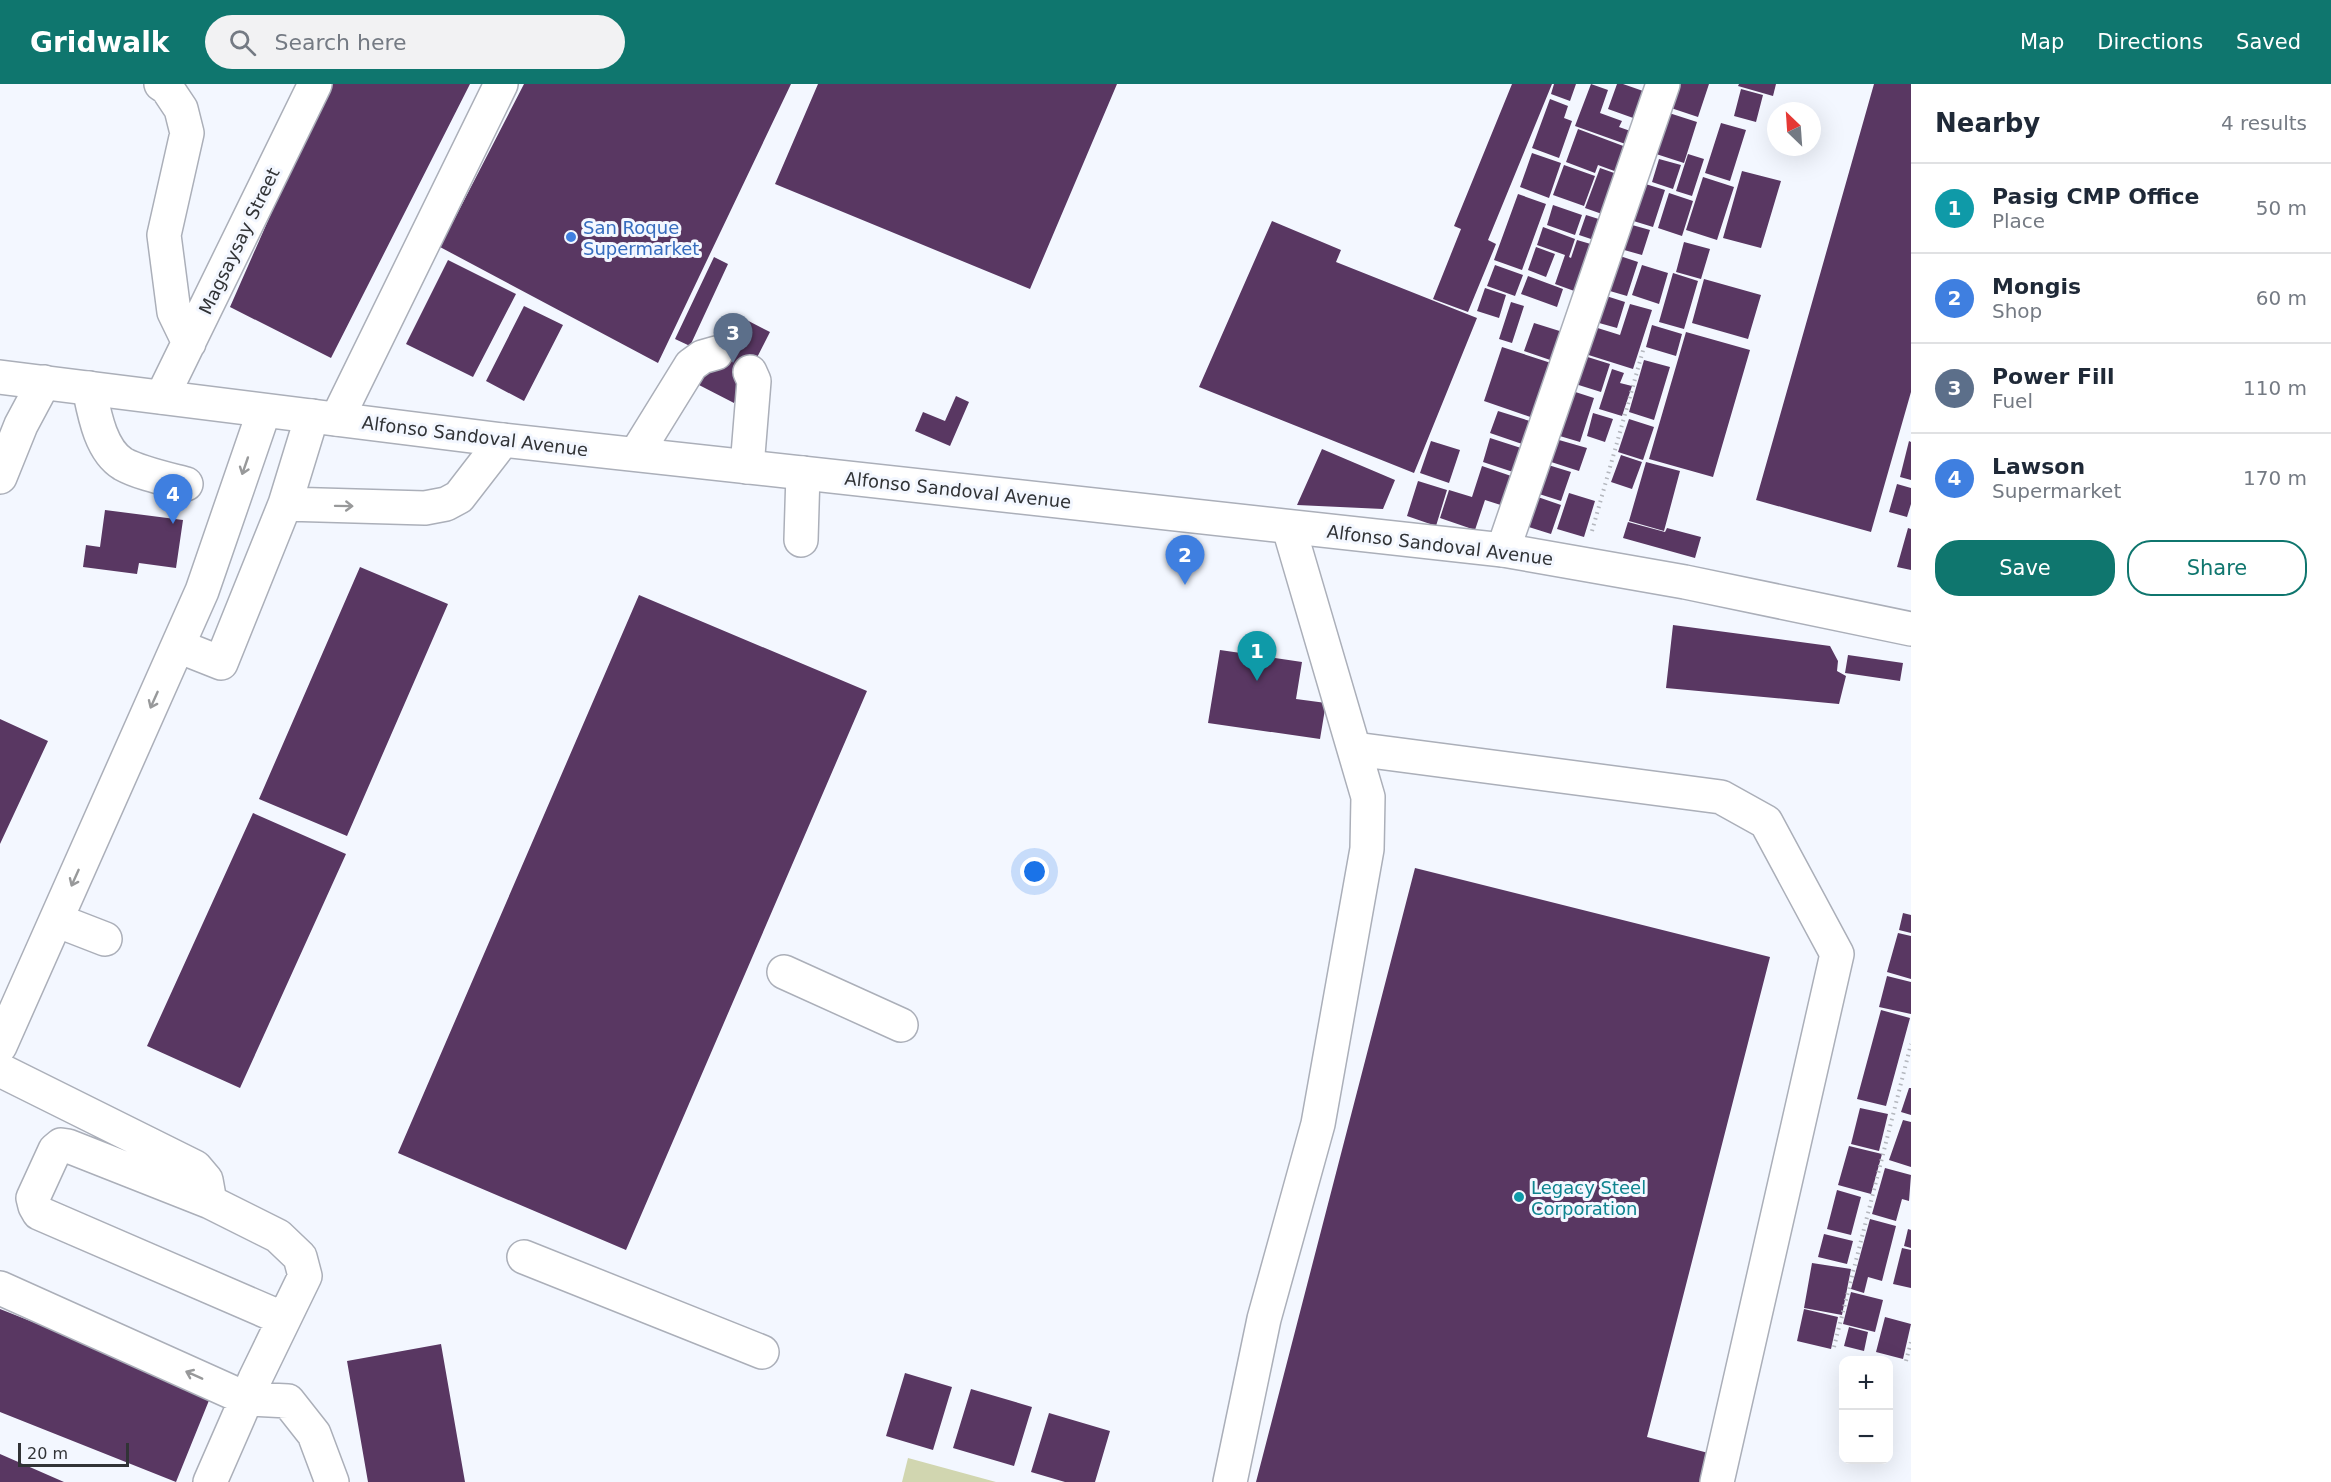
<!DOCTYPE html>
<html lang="en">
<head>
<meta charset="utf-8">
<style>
  body { margin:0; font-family:"DejaVu Sans",sans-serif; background:#f2f2f3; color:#1f2937 }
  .controls { position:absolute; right:18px; bottom:18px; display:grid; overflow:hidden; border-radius:12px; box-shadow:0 6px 24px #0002 }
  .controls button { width:54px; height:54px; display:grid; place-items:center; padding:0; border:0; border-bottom:2px solid #e0e1e3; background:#fff; color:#1f2937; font:30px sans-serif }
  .compass { position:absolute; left:1767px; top:18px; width:54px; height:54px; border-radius:50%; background:#fff; box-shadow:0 6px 24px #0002; rotate:335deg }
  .scale { position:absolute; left:18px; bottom:15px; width:111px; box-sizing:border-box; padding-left:6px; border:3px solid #313336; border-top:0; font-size:16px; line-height:21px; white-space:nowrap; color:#313336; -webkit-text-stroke:4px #f3f7ff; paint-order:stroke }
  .you { position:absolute; left:1035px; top:788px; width:21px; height:21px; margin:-15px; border:4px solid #fff; border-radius:50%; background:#1a73e8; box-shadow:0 0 0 9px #1a73e833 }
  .badge { display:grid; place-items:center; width:39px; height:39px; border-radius:50%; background:#0f766e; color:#fff; font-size:20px; font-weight:700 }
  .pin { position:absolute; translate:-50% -50px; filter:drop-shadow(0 2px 3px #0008) }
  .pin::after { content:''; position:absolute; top:32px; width:21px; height:18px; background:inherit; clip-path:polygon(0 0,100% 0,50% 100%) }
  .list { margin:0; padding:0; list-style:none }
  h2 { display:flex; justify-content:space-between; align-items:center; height:78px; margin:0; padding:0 24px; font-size:26px }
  h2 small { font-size:20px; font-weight:400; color:#747a83 }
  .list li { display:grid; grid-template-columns:39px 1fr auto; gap:18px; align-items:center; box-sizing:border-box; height:90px; padding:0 24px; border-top:2px solid #e0e1e3 }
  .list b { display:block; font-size:22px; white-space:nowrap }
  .list p { margin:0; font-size:20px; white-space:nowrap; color:#747a83 }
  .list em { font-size:20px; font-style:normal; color:#747a83 }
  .actions { display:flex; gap:12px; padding:18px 24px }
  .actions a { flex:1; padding:14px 0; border:2px solid #0f766e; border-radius:24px; text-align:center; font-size:21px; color:#0f766e }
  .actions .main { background:#0f766e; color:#fff }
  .icon { flex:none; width:33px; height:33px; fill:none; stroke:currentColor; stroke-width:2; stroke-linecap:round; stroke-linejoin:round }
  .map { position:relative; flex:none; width:1911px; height:1398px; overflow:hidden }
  header { display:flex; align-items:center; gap:36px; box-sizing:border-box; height:84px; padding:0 30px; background:#0f766e; color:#fff }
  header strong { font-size:28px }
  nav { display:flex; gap:33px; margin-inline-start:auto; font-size:21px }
  .search { width:420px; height:54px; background:#f2f2f3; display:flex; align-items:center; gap:15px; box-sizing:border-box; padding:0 21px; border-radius:33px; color:#747a83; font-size:22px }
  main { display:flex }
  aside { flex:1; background:#fff }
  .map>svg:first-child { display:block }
  .green { fill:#d1d6b0 }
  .building { fill:#593762 }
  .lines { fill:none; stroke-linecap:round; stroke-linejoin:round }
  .minor-casing { stroke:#abafb9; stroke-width:36 }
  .major-casing { stroke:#abafb9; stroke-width:36 }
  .path { stroke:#b4b7be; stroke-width:4; stroke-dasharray:1.5 4.5; stroke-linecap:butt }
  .minor { stroke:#fff; stroke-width:33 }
  .major { stroke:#fff; stroke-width:33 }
  .oneway { stroke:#98999a }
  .shop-dot { fill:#3f7fe0; stroke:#f3f7ff; stroke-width:2 }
  .culture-dot { fill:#0f9aa8; stroke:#f3f7ff; stroke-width:2 }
  .labels { text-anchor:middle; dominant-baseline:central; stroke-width:6; stroke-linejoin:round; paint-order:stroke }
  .shop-label { font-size:18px; fill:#366cbe; stroke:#f3f7ff; text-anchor:start }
  .street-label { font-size:18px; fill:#313336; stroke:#f3f7ff }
  .culture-label { font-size:18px; fill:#0d838f; stroke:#f3f7ff; text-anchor:start }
</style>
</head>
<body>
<header>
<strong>Gridwalk</strong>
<div class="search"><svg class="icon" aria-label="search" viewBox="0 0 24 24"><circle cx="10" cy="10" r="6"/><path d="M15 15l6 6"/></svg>Search here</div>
<nav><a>Map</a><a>Directions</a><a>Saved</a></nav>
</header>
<main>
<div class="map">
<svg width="1911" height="1398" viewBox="0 0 1911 1398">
  <rect width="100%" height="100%" fill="#f3f7ff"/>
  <path class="green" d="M908,1374L996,1398H902Z"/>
  <path class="building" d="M328,0H470L331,274L230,223Z
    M524,0H791L658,279L440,163Z
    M818,0H1117L1030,205L775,100Z
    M1512,0H1552L1488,156L1496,160L1468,228L1433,215L1461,145L1454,142Z
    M1554,0H1576L1570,17L1551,10Z
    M1591,0L1608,6L1600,29L1622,37L1619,43L1636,49L1631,62L1575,42Z
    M1617,0H1623L1646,8L1636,35L1608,25Z
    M1675,0H1709L1698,33L1668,23Z
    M1739,0H1776L1773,12L1738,2Z
    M1874,0H1911V308L1871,448L1756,416Z
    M1741,5L1763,11L1756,38L1734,32Z
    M1550,15L1568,22L1564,34L1572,37L1559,74L1532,64Z
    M1666,28L1697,38L1684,79L1653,69Z
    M1721,39L1746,46L1730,97L1705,89Z
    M1578,45L1626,63L1617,88L1598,81L1595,89L1566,78Z
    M1532,69L1561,79L1549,114L1520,103Z
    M1688,70L1704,75L1692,112L1676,107Z
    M1659,75L1681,81L1673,105L1652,98Z
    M1564,81L1595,92L1584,122L1553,111Z
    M1600,84L1617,90L1602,130L1585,124Z
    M1742,87L1781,97L1761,164L1723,154Z
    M1703,93L1734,103L1717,156L1686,146Z
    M1639,98L1665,106L1653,143L1627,135Z
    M1669,109L1693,117L1682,152L1658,144Z
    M1518,110L1546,120L1522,186L1494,176Z
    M1553,121L1582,131L1575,151L1547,141Z
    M1586,131L1605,137L1597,157L1579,151Z
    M1272,137L1341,166L1336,178L1477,234L1414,389L1199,303Z
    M1625,139L1650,146L1642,171L1617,164Z
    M1543,143L1575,155L1569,173L1571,174L1577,156L1594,161L1577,208L1555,200L1565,171L1537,161Z
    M1684,158L1710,165L1701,195L1676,188Z
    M1536,163L1555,170L1546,193L1528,186Z
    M1614,170L1638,178L1627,212L1603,205Z
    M714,173L728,180L690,262L675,255Z
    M448,176L516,210L473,293L406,260Z
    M1495,181L1523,191L1515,212L1487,202Z
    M1642,181L1668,189L1659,220L1632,211Z
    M1673,189L1698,197L1684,245L1659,238Z
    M1528,192L1563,205L1557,223L1521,210Z
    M1704,195L1761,211L1748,255L1692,239Z
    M1485,204L1506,211L1499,234L1477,227Z
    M1600,210L1625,218L1617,244L1592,237Z
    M1511,218L1524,222L1512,259L1499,255Z
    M1630,220L1652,226L1633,285L1579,268L1588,241L1620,251Z
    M524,222L563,241L524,317L486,297Z
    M735,230L770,248L734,319L699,301Z
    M1534,239L1566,249L1556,278L1524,267Z
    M1652,241L1682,250L1676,272L1646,263Z
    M1686,248L1750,266L1713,393L1649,375Z
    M1502,263L1554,280L1536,335L1484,317Z
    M1578,270L1610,280L1601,308L1569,298Z
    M1644,276L1670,283L1654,336L1629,328Z
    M1612,285L1624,289L1620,299L1632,302L1622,332L1599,325Z
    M1566,305L1594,314L1580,358L1553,350Z
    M956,312L969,318L950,362L915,347L923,328L945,337Z
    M1498,327L1533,338L1525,361L1490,349Z
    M1593,329L1613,335L1605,358L1587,352Z
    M1629,335L1654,343L1643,376L1618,368Z
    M1490,354L1521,364L1513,388L1483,378Z
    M1552,354L1587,364L1579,387L1545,376Z
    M1431,357L1460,366L1449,399L1420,389Z
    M1909,357L1911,358V396L1900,393Z
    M1322,365L1395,396L1383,425L1297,421Z
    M1621,371L1642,378L1632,405L1611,398Z
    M1646,378L1680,387L1664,447L1629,437Z
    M1545,380L1571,388L1561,417L1536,409Z
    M1482,382L1517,394L1507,423L1485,416L1475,446L1440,434L1449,406L1472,413Z
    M1418,397L1447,406L1436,442L1407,432Z
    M1897,400L1911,404V420L1907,433L1889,428Z
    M1569,409L1595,417L1584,453L1557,445Z
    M1532,411L1561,421L1551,450L1522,441Z
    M105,426L183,436L176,484L139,479L137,490L83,483L86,461L100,463Z
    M1628,438L1665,448L1667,444L1701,453L1695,474L1623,454Z
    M1908,444L1911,445V486L1897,483Z
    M360,483L448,520L347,752L259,715Z
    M639,511L867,607L626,1166L398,1069Z
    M1673,541L1830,562L1838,577L1837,587L1846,592L1839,620L1666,604Z
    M1220,566L1302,578L1296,615L1326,619L1320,655L1208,639Z
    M1848,571L1903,579L1900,597L1845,589Z
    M0,635L48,657L0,760Z
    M253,729L346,770L240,1004L147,962Z
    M1415,784L1770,873L1647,1353L1716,1371L1709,1398H1256Z
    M1903,829L1911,831V849L1899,846Z
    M1898,849L1911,852V895L1887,888Z
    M1887,892L1911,898V930L1879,923Z
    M1881,926L1910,934L1886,1022L1857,1015Z
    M1909,1004H1911V1031L1901,1028Z
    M1860,1024L1888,1030L1879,1067L1851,1060Z
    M1903,1036L1911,1038V1083L1889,1076Z
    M1849,1062L1882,1070L1871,1110L1838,1101Z
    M1885,1084L1911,1091L1909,1117L1902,1115L1896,1137L1872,1130Z
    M1837,1106L1861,1113L1851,1151L1827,1145Z
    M1870,1135L1896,1142L1882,1197L1868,1193L1864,1209L1851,1205Z
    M1908,1145L1911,1146V1164L1904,1162Z
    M1824,1150L1853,1157L1847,1180L1818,1173Z
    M1902,1164L1911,1166V1204L1893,1200Z
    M1812,1179L1851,1185L1842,1231L1804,1224Z
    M1851,1208L1883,1216L1875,1248L1843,1240Z
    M0,1225L212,1309L176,1398L0,1328Z
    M1804,1225L1838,1233L1831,1265L1797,1257Z
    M1885,1233L1911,1240L1903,1275L1876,1268Z
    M1849,1243L1868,1248L1864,1267L1844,1262Z
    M441,1260L465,1398H368L347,1277Z
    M905,1289L952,1303L933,1366L886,1352Z
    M971,1305L1032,1323L1014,1382L953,1364Z
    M1049,1329L1110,1347L1095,1398H1065L1031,1388Z
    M0,1370L64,1398H0Z"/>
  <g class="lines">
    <g class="minor-casing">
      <path id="minor" d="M161,0L167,4L181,25L187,49L164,151L174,228L189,259
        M89,304C94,328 100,366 123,380C139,389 167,395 186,400
        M162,313L315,0
        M337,335L501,0
        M636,370L691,281L702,273L716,269
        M747,383L754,297L750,288
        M0,393L21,341L44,298
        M285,420L425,424L446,420L459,413L503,356
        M801,456L803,389
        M1503,466L1663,0
        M178,562L221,579L285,420L312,332
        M1355,665L1721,713L1766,738L1837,870L1717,1398
        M56,836L105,855
        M784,888L901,941
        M0,962L202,507L264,327
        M0,986L195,1083L206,1096L210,1118L278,1152L300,1173L305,1192L255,1295L210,1398
        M210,1118L68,1062L61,1061L55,1066L33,1114L35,1122L39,1129L284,1235
        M524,1173L762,1268
        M0,1204L247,1315L288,1317L314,1350L332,1398
        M1230,1398L1264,1235L1318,1040L1367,765L1368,713L1289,444"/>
    </g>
    <g class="major-casing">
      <path id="major" d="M0,293L503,356L1503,466L1685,498L1911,545"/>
    </g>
    <path class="path" d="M1592,447L1644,263
      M1834,1263L1911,960
      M1906,1277L1911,1258"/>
    <use href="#minor" class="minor"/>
    <use href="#major" class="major"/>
  </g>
  <defs><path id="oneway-shaft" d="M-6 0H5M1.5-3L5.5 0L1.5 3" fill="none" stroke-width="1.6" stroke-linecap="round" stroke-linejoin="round" transform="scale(1.5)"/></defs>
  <g class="oneway">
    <use href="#oneway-shaft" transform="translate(245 382) rotate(109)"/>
    <use href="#oneway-shaft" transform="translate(344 422) rotate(1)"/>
    <use href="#oneway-shaft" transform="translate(154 616) rotate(114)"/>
    <use href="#oneway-shaft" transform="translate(75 794) rotate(114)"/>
    <use href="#oneway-shaft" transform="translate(194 1291) rotate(-156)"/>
  </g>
  <circle class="shop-dot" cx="571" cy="153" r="6"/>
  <circle class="culture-dot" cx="1519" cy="1113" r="6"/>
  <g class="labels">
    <g class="shop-label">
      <text x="583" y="143">San Roque<tspan x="583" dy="21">Supermarket</tspan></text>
    </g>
    <g class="street-label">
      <text transform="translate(239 157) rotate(-64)">Magsaysay Street</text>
      <text transform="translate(475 352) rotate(7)">Alfonso Sandoval Avenue</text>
      <text transform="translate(958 406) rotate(6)">Alfonso Sandoval Avenue</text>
      <text transform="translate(1440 461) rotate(7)">Alfonso Sandoval Avenue</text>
    </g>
    <g class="culture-label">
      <text x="1531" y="1103">Legacy Steel<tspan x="1531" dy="21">Corporation</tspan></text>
    </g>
  </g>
</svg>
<div class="controls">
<button>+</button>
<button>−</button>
</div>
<svg class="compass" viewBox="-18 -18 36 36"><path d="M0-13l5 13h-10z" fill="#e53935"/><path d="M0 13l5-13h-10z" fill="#747a83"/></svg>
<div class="scale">20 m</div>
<div class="you"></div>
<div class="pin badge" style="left:1257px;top:597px;background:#0f9aa8">1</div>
<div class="pin badge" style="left:1185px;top:501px;background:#3f7fe0">2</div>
<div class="pin badge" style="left:733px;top:279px;background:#5c6f8a">3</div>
<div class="pin badge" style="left:173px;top:440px;background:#3f7fe0">4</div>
</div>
<aside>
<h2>Nearby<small>4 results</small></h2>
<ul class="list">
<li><span class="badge" style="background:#0f9aa8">1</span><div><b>Pasig CMP Office</b><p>Place</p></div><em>50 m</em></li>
<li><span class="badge" style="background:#3f7fe0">2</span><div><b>Mongis</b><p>Shop</p></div><em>60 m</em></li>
<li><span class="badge" style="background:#5c6f8a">3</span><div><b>Power Fill</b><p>Fuel</p></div><em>110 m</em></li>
<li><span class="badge" style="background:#3f7fe0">4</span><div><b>Lawson</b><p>Supermarket</p></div><em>170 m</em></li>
</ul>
<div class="actions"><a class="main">Save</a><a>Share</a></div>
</aside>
</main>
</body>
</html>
